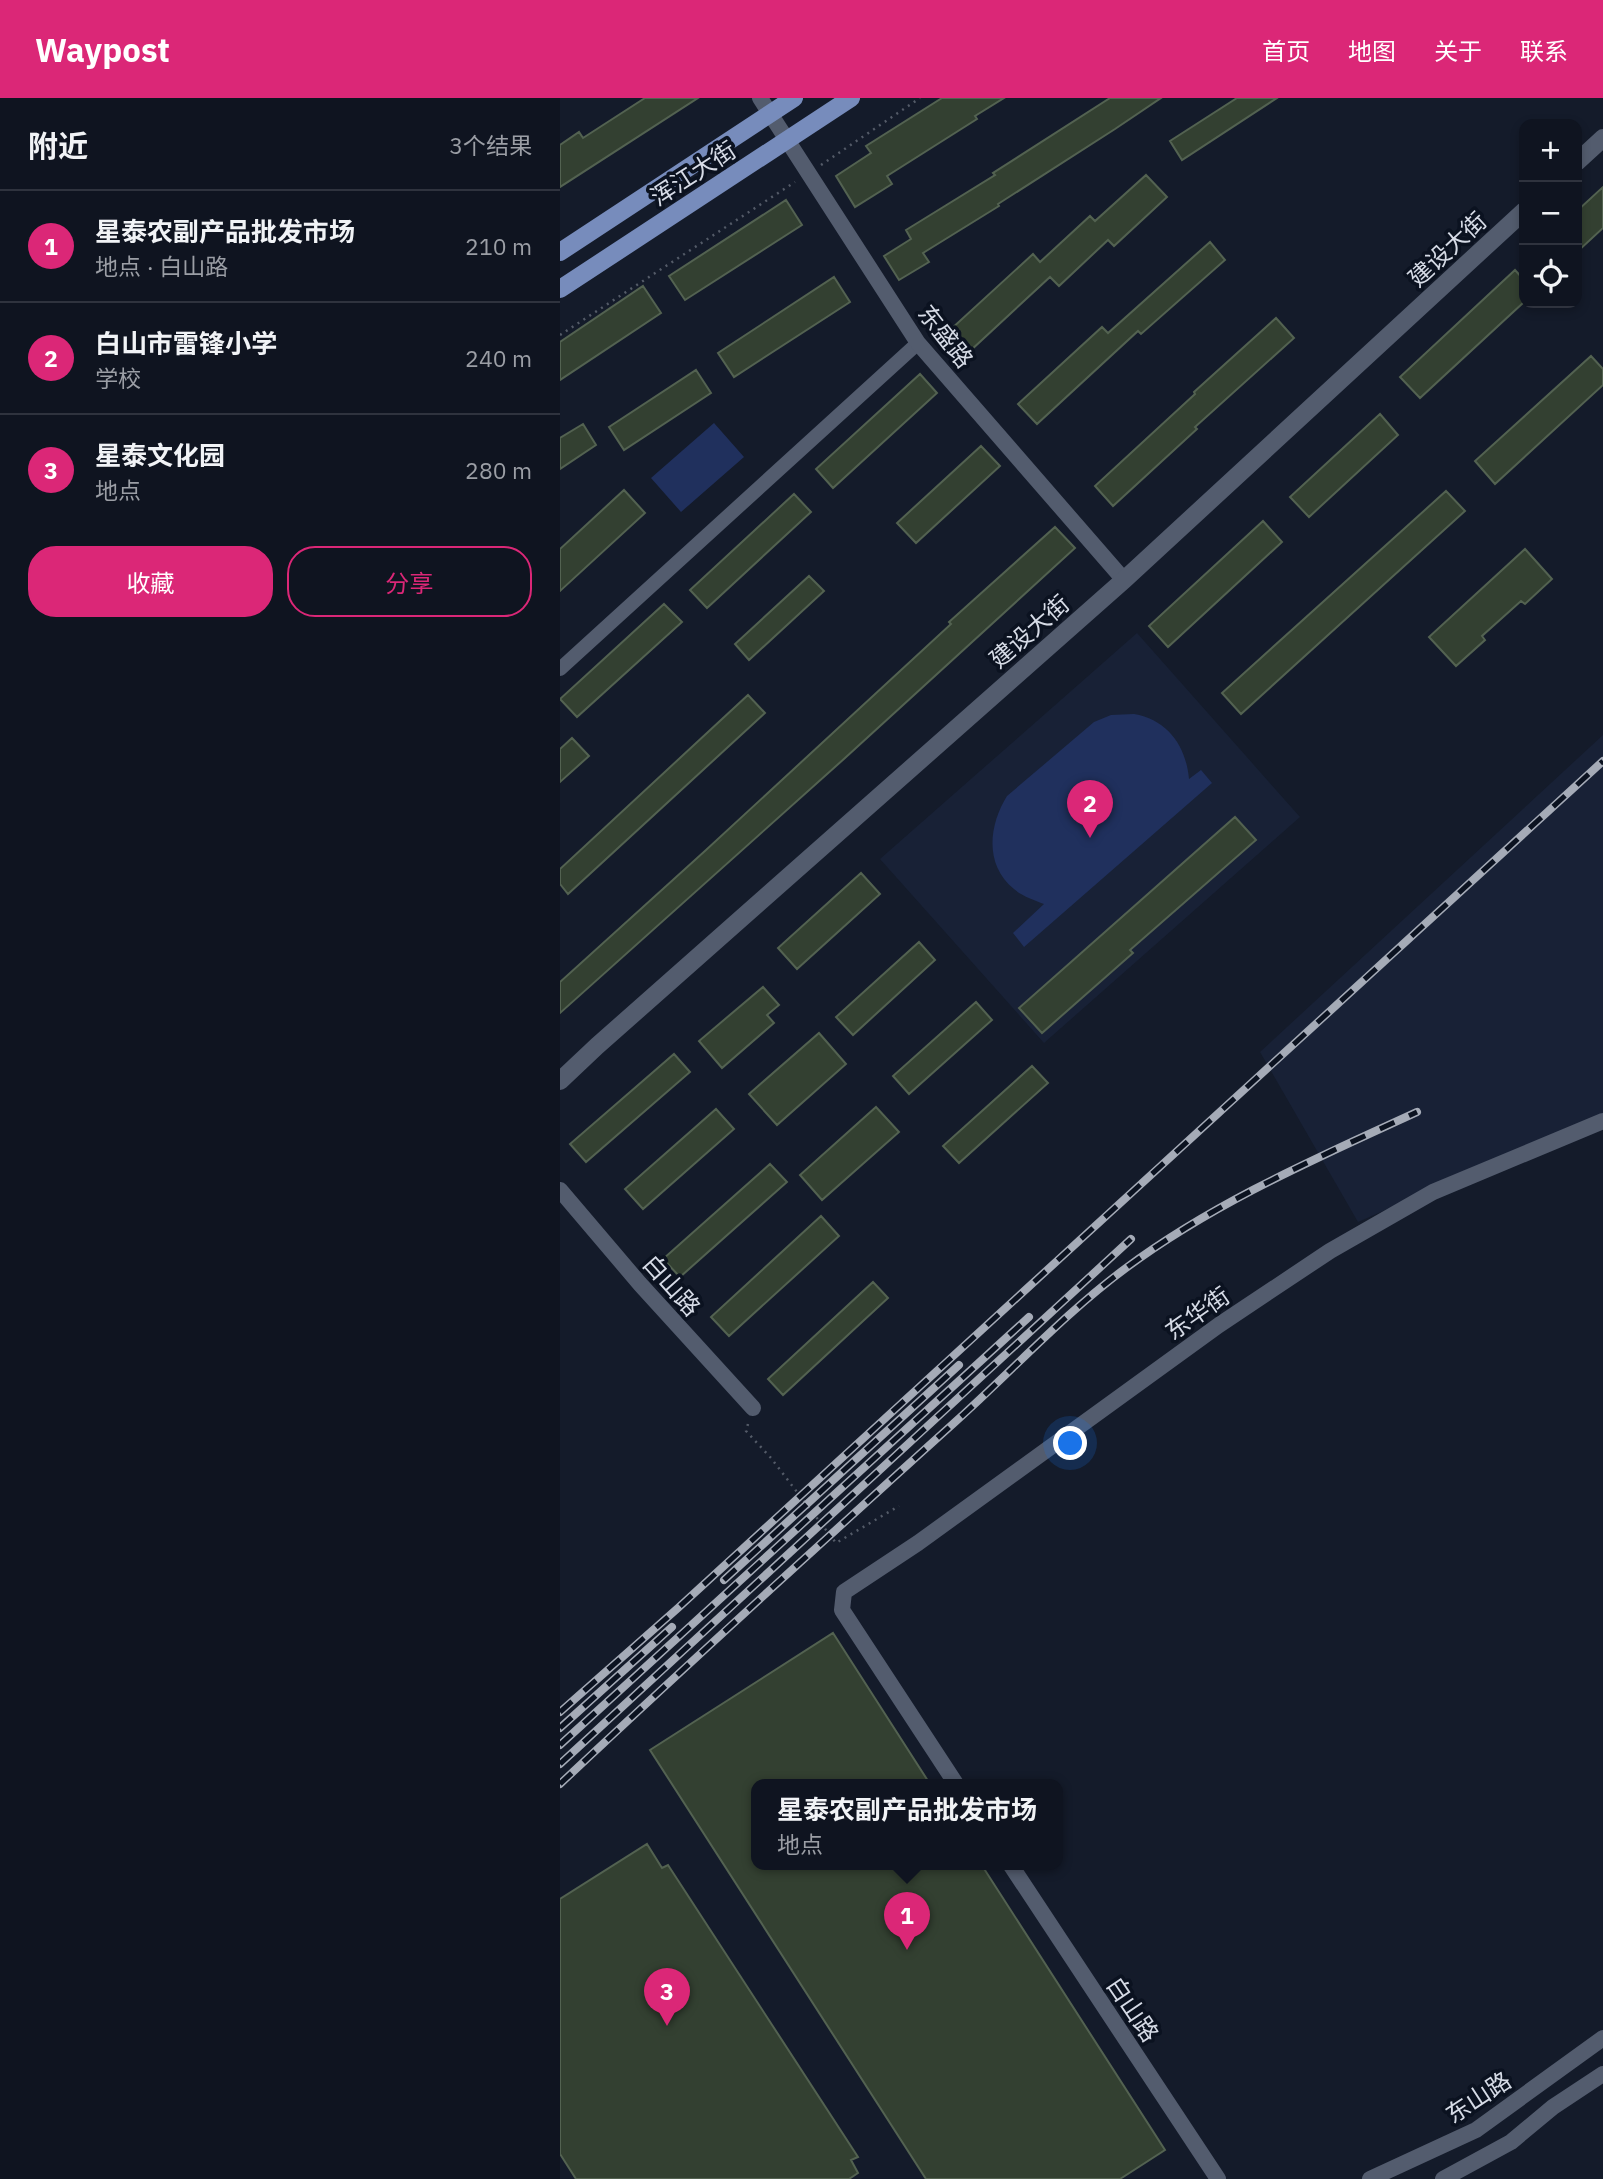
<!DOCTYPE html>
<html lang="zh">
<head>
<meta charset="utf-8">
<style>
  body { margin:0; font-family:"IBM Plex Sans","Noto Sans SC",sans-serif; background:#181d29; color:#f1f3f6 }
  .controls { position:absolute; right:21px; top:21px; display:grid; overflow:hidden; border-radius:14px; box-shadow:0 4px 10px #0003 }
  .controls button { width:63px; height:63px; display:grid; place-items:center; padding:0; border:0; border-bottom:2px solid #2f333e; background:#0f1420; color:#f1f3f6; font:35px sans-serif }
  .you { position:absolute; left:511px; top:1346px; width:24px; height:24px; margin:-18px; border:5px solid #fff; border-radius:50%; background:#1a73e8; box-shadow:0 0 0 10px #1a73e833 }
  .badge { display:grid; place-items:center; width:46px; height:46px; border-radius:50%; background:#db2777; color:#fff; font-size:23px; font-weight:700 }
  .pin { position:absolute; translate:-50% -58px; filter:drop-shadow(0 2px 4px #0008) }
  .pin::after { content:''; position:absolute; top:37px; width:24px; height:21px; background:inherit; clip-path:polygon(0 0,100% 0,50% 100%) }
  .popup { position:absolute; left:191px; top:1681px; width:312px; height:91px; box-sizing:border-box; display:grid; place-content:center; border-radius:14px; background:#0f1420; filter:drop-shadow(0 2px 5px #0005); font-size:23px; white-space:nowrap; color:#9b9ea5 }
  .popup b { font-size:26px; color:#f1f3f6 }
  .popup::after { content:''; position:absolute; left:50%; top:100%; margin-left:-14px; border:14px solid transparent; border-top-color:#0f1420 }
  .list { margin:0; padding:0; list-style:none }
  h2 { display:flex; justify-content:space-between; align-items:center; height:91px; margin:0; padding:0 28px; font-size:30px }
  h2 small { font-size:23px; font-weight:400; color:#9b9ea5 }
  .list li { display:grid; grid-template-columns:46px 1fr auto; gap:21px; align-items:center; box-sizing:border-box; height:112px; padding:0 28px; border-top:2px solid #2f333e }
  .list b { display:block; font-size:26px; white-space:nowrap }
  .list p { margin:0; font-size:23px; white-space:nowrap; color:#9b9ea5 }
  .list em { font-size:23px; font-style:normal; color:#9b9ea5 }
  .actions { display:flex; gap:14px; padding:21px 28px }
  .actions a { flex:1; padding:16px 0; border:2px solid #db2777; border-radius:28px; text-align:center; font-size:24px; color:#db2777 }
  .actions .main { background:#db2777; color:#fff }
  .icon { flex:none; width:38px; height:38px; fill:none; stroke:currentColor; stroke-width:2; stroke-linecap:round; stroke-linejoin:round }
  .map { position:relative; flex:none; width:1043px; height:2081px; overflow:hidden }
  header { display:flex; align-items:center; gap:42px; box-sizing:border-box; height:98px; padding:0 35px; background:#db2777; color:#fff }
  header strong { font-size:33px }
  nav { display:flex; gap:38px; margin-inline-start:auto; font-size:24px }
  main { display:flex }
  aside { flex:1; background:#0f1420 }
  .map>svg:first-child { display:block }
  .built { fill:#182136 }
  .green { fill:#20305d }
  .building { fill:#334031; stroke:#536251; stroke-width:2 }
  .lines { fill:none; stroke-linecap:round; stroke-linejoin:round }
  .path { stroke:#545b68; stroke-width:2.5; stroke-dasharray:2 5; stroke-linecap:butt }
  .minor { stroke:#535c6e; stroke-width:14 }
  .tertiary { stroke:#535c6e; stroke-width:16 }
  .secondary { stroke:#535c6e; stroke-width:18 }
  .primary { stroke:#778cbc; stroke-width:18 }
  .rail-casing { stroke:#a5abb7; stroke-width:8 }
  .rail { stroke:#0b1220; stroke-width:5; stroke-dasharray:16; stroke-linecap:butt }
  .labels { text-anchor:middle; dominant-baseline:central; stroke-width:7; stroke-linejoin:round; paint-order:stroke }
  .street-label { font-size:24px; fill:#d6dbe6; stroke:#0b1220 }
</style>
</head>
<body>
<header>
<strong>Waypost</strong>
<nav><a>首页</a><a>地图</a><a>关于</a><a>联系</a></nav>
</header>
<main>
<aside>
<h2>附近<small>3个结果</small></h2>
<ul class="list">
<li><span class="badge">1</span><div><b>星泰农副产品批发市场</b><p>地点 · 白山路</p></div><em>210 m</em></li>
<li><span class="badge">2</span><div><b>白山市雷锋小学</b><p>学校</p></div><em>240 m</em></li>
<li><span class="badge">3</span><div><b>星泰文化园</b><p>地点</p></div><em>280 m</em></li>
</ul>
<div class="actions"><a class="main">收藏</a><a>分享</a></div>
</aside>
<div class="map">
<svg width="1043" height="2081" viewBox="0 0 1043 2081">
  <rect width="100%" height="100%" fill="#141b2a"/>
  <path class="built" d="M577,535L740,719L484,945L320,761Z
    M1043,637V1016L798,1124L700,954Z"/>
  <path class="green" d="M154,325L184,359L121,414L91,380Z
    M574,616C608,622 626,648 629,681L641,672L652,685L464,849L453,835L484,806C474,802 462,798 454,791C424,767 429,727 447,698L534,624L551,617Z"/>
  <path class="building" d="M85,0H138L0,89V47L19,34L23,40Z
    M382,0H444L415,18L417,21L327,78L332,86L295,109L276,78L311,55L306,48Z
    M550,0H601L555,31L438,106L439,108L363,155L369,164L339,182L324,158L351,141L346,132L435,77L433,75Z
    M677,0H717L622,62L610,43Z
    M586,77L607,99L554,148L548,142L499,188L490,179L410,253L390,232L473,156L480,164L530,118L535,123Z
    M1043,89V130L1017,154V113Z
    M226,102L242,127L125,202L109,178Z
    M650,144L665,162L581,236L578,233L477,326L458,306L542,229L548,235Z
    M955,172L964,182V204L860,300L840,279Z
    M274,179L290,204L174,279L158,255Z
    M83,188L101,215L0,282V244Z
    M716,220L734,240L635,329L637,331L553,408L535,388L635,296L634,294Z
    M1031,258L1043,271V287L935,386L915,363Z
    M136,272L151,295L64,352L49,329Z
    M360,276L377,295L273,390L256,371Z
    M820,316L838,337L749,419L730,399Z
    M23,326L36,347L0,371V340Z
    M421,348L440,368L356,445L337,425Z
    M64,392L85,415L0,493V451Z
    M886,393L905,413L681,616L662,595Z
    M234,396L251,414L147,510L130,492Z
    M703,423L722,444L608,549L589,528Z
    M495,429L515,450L285,660L0,915V884L146,752L391,526L389,524Z
    M965,451L992,481L965,506L961,503L922,538L925,542L896,568L869,539Z
    M249,478L264,493L189,562L175,546Z
    M104,506L122,524L17,619L0,601Z
    M188,597L205,615L8,796L0,786V771Z
    M12,640L29,658L0,684V651Z
    M675,719L696,742L570,852L573,855L482,935L459,910Z
    M301,775L320,796L237,871L218,850Z
    M359,844L375,862L293,937L276,919Z
    M203,889L219,907L207,917L214,925L162,970L139,943Z
    M416,904L432,922L349,996L333,978Z
    M259,935L286,966L217,1027L189,996Z
    M114,956L130,974L26,1064L10,1046Z
    M472,968L488,985L399,1065L383,1048Z
    M316,1009L339,1034L262,1102L240,1077Z
    M156,1011L174,1031L83,1111L65,1091Z
    M210,1066L227,1084L120,1179L103,1161Z
    M261,1118L279,1138L169,1238L151,1219Z
    M313,1184L328,1200L223,1297L208,1281Z
    M273,1535L370,1686H197V1766H421L605,2052L560,2081H366L90,1652Z
    M87,1746L102,1770L108,1767L298,2059L291,2062L298,2075L289,2081H16L0,2056V1801Z"/>
  <g class="lines">
    <path class="path" d="M261,67L360,0
      M0,237L235,84
      M188,1326L186,1333L211,1360L276,1445L339,1408"/>
    <path class="minor" d="M0,571L358,245"/>
    <path class="tertiary" d="M200,0L358,245L564,482
      M0,1092L80,1186L193,1310
      M396,1686L282,1512L284,1494L358,1445L659,1227L770,1153L873,1094L1043,1023
      M450,1766L658,2081
      M810,2081L916,2032L1043,1940
      M883,2081L951,2044L993,2009L1043,1976"/>
    <path class="secondary" d="M1017,64L1043,40
      M0,983L37,948L564,482L964,113"/>
    <path class="primary" d="M0,154L234,0
      M0,191L291,0"/>
    <g class="rail-casing">
      <path id="rail" d="M164,1482L399,1267
        M0,1614L118,1510L1043,663
        M0,1630L112,1529
        M0,1647L469,1219
        M0,1666L571,1141
        M0,1686C130,1564 262,1444 394,1325C451,1274 506,1214 566,1170C655,1104 757,1060 857,1014"/>
    </g>
    <use href="#rail" class="rail"/>
  </g>
  <g class="labels">
    <g class="street-label">
      <text transform="translate(133 75) rotate(-33)">浑江大街</text>
      <text transform="translate(887 151) rotate(-43)">建设大街</text>
      <text transform="translate(386 238) rotate(52)">东盛路</text>
      <text transform="translate(469 533) rotate(-41)">建设大街</text>
      <text transform="translate(112 1187) rotate(48)">白山路</text>
      <text transform="translate(637 1215) rotate(-35)">东华街</text>
      <text transform="translate(573 1911) rotate(56)">白山路</text>
      <text transform="translate(918 1999) rotate(-33)">东山路</text>
    </g>
  </g>
</svg>
<div class="controls">
<button>+</button>
<button>−</button>
<button><svg class="icon" aria-label="locate" viewBox="0 0 24 24"><circle cx="12" cy="12" r="6"/><path d="M12 2v4M12 18v4M2 12h4M18 12h4"/></svg></button>
</div>
<div class="you"></div>
<div class="pin badge" style="left:347px;top:1852px">1</div>
<div class="popup"><b>星泰农副产品批发市场</b>地点</div>
<div class="pin badge" style="left:530px;top:740px">2</div>
<div class="pin badge" style="left:107px;top:1928px">3</div>
</div>
</main>
</body>
</html>
